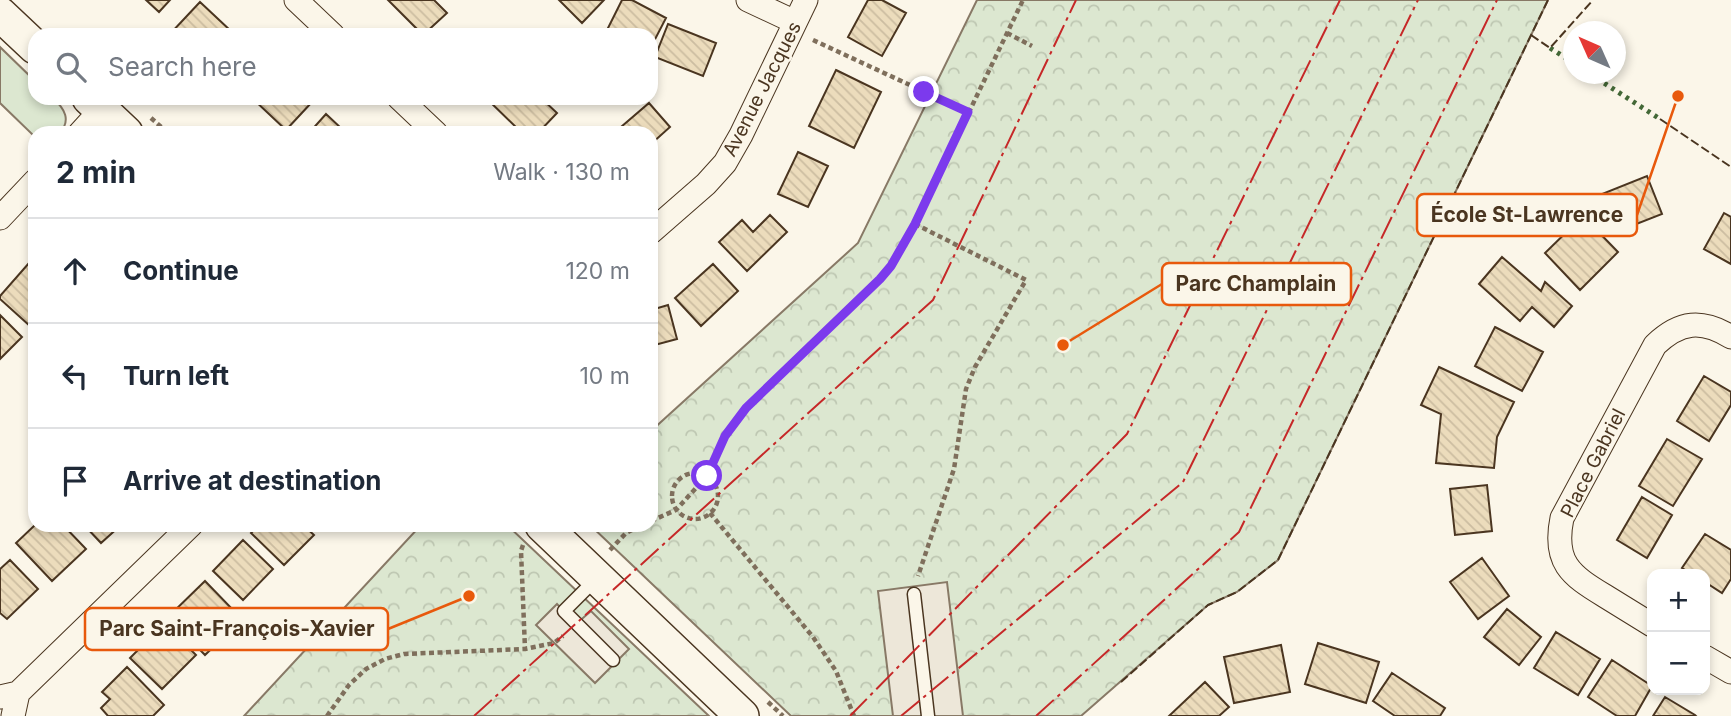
<!DOCTYPE html>
<html lang="en">
<head>
<meta charset="utf-8">
<style>
  body { margin:0; font-family:Inter,sans-serif; background:#f2f2f3; color:#1f2937 }
  .controls { position:absolute; right:21px; bottom:21px; display:grid; overflow:hidden; border-radius:14px; box-shadow:0 4px 10px #0003 }
  .controls button { width:63px; height:63px; display:grid; place-items:center; padding:0; border:0; border-bottom:2px solid #e0e1e3; background:#fff; color:#1f2937; font:35px sans-serif }
  .compass { position:absolute; left:1563px; top:21px; width:63px; height:63px; border-radius:50%; background:#fff; box-shadow:0 4px 10px #0003; rotate:315deg }
  .stop { position:absolute; width:21px; height:21px; margin:-16px; border:5px solid #7c3aed; border-radius:50%; background:#fff }
  .stop.end { background:#7c3aed; border-color:#fff; box-shadow:0 2px 7px #0008 }
  .list { margin:0; padding:0; list-style:none }
  h2 { display:flex; justify-content:space-between; align-items:center; height:91px; margin:0; padding:0 28px; font-size:30px }
  h2 small { font-size:23px; font-weight:400; color:#747a83 }
  .list li { display:grid; grid-template-columns:46px 1fr auto; gap:21px; align-items:center; box-sizing:border-box; height:105px; padding:0 28px; border-top:2px solid #e0e1e3 }
  .list b { display:block; font-size:26px; white-space:nowrap }
  .list em { font-size:23px; font-style:normal; color:#747a83 }
  .icon { flex:none; width:38px; height:38px; fill:none; stroke:currentColor; stroke-width:2; stroke-linecap:round; stroke-linejoin:round }
  .map { position:relative; flex:none; width:1731px; height:716px; overflow:hidden }
  .search { position:absolute; background:#fff; box-shadow:0 4px 10px #0003; left:28px; top:28px; width:630px; height:77px; display:flex; align-items:center; gap:18px; box-sizing:border-box; padding:0 24px; border-radius:21px; color:#747a83; font-size:26px }
  .panel { position:absolute; background:#fff; box-shadow:0 4px 10px #0003; left:28px; top:126px; width:630px; height:406px; border-radius:21px }
  .map>svg:first-child { display:block }
  .green { fill:#dce7d0; stroke:#887966; stroke-width:2 }
  .park { fill:url(#park-crowns); stroke:#887966; stroke-width:2 }
  .parking { fill:#ede7d9; stroke:#887966; stroke-width:2 }
  .building { fill:url(#building-back-hatch); stroke:#4a3520; stroke-width:2 }
  .lines { fill:none; stroke-linecap:round; stroke-linejoin:round }
  .lane-casing { stroke:#4a3520; stroke-width:15 }
  .street-casing { stroke:#4a3520; stroke-width:25 }
  .secondary-casing { stroke:#4a3520; stroke-width:36 }
  .path { stroke:#7f6f5c; stroke-width:4.5; stroke-dasharray:5 3.5; stroke-linecap:butt }
  .lane { stroke:#fbf6e9; stroke-width:12 }
  .street { stroke:#fbf6e9; stroke-width:23 }
  .secondary { stroke:#fbf6e9; stroke-width:33 }
  .hedge { stroke:#436837; stroke-width:5; stroke-dasharray:3.5 5; stroke-linecap:butt }
  .fence { stroke:#4a3520; stroke-width:2; stroke-dasharray:9 3.5; stroke-linecap:butt }
  .power { stroke:#c62828; stroke-width:2; stroke-dasharray:24 5 3.5 5; stroke-linecap:butt }
  .route { stroke:#7c3aed; stroke-width:9 }
  .labels { text-anchor:middle; dominant-baseline:central; stroke-width:5; stroke-linejoin:round; paint-order:stroke }
  .street-label { font-size:19px; fill:#4a3520; stroke:#fbf6e9 }
  .leader { fill:none; stroke:#e8590c; stroke-width:2.5 }
  .callout-dot { fill:#e8590c; stroke:#fbf6e9; stroke-width:2.5 }
  .callout { fill:#fbf6e9; stroke:#e8590c; stroke-width:2.5 }
  .callout-label { font-size:21px; text-anchor:middle; font-weight:bold; fill:#4a3520 }
</style>
</head>
<body>
<div class="map">
<svg width="1731" height="716" viewBox="0 0 1731 716">
  <defs>
    <pattern id="park-crowns" width="20" height="18" patternUnits="userSpaceOnUse" patternTransform="scale(1.75)"><rect width="20" height="18" fill="#dce7d0"/><path d="M2 6a3 3 0 1 1 6 0M12 15a3 3 0 1 1 6 0" fill="none" stroke="#bec7b2"/></pattern>
    <pattern id="building-back-hatch" width="6" height="6" patternUnits="userSpaceOnUse" patternTransform="scale(1.75)"><rect width="6" height="6" fill="#ecdcbc"/><path d="M-1 5l2 2M0 0l6 6M5-1l2 2" fill="none" stroke="#ccbda1"/></pattern>
  </defs>
  <rect width="100%" height="100%" fill="#fbf6e9"/>
  <path class="green" d="M0,47L35,81V98H53C65,109 71,120 60,133H35V137L0,103Z"/>
  <path class="park" d="M977,0H1548L1278,560L1237,592L1208,605L1081,716H791L590,525H651V431L858,243Z
    M421,525H507L709,716H244Z"/>
  <path class="parking" d="M947,582L963,716H893L878,591Z
    M557,604L576,624L591,611L629,649L595,683L536,625Z"/>
  <path class="building" d="M146,0H170L159,12Z
    M388,0H434L447,13L423,35Z
    M559,0H604L582,23Z
    M622,0H632L666,18L651,47V35H612L606,32Z
    M868,0H882L906,13L882,56L848,37Z
    M200,2L232,32L235,35H169Z
    M668,24L716,43L703,76L655,57Z
    M836,70L881,92L854,148L809,126Z
    M252,98H307L312,102L286,130Z
    M486,98H541L557,113L538,133H522Z
    M649,103L670,127L651,144V133H614Z
    M326,114L343,130L346,133H309Z
    M798,152L828,166L808,207L778,194Z
    M1647,176L1662,214L1611,234L1597,196Z
    M1724,213L1731,217V264L1704,249Z
    M770,215L787,232L747,271L719,242L742,220L753,232Z
    M1583,216L1618,252L1580,290L1545,253Z
    M1502,257L1541,291L1545,282L1572,306L1554,327L1532,307L1520,321L1479,284Z
    M29,263L35,269V320L30,326L0,299V296Z
    M713,264L738,291L701,326L675,298Z
    M668,305L677,339L651,346V310Z
    M0,315L22,337L0,359Z
    M1495,327L1543,352L1522,391L1475,366Z
    M1439,367L1514,402L1497,437L1494,468L1436,463L1441,414L1421,405Z
    M1704,376L1731,392V405L1709,441L1677,421Z
    M1667,439L1702,459L1673,506L1639,486Z
    M1487,485L1492,531L1455,535L1450,489Z
    M1642,497L1672,515L1647,558L1617,540Z
    M35,525H63L86,549L52,581L16,543Z
    M84,525H121L101,543Z
    M259,525H303L314,535L284,565L251,533Z
    M1705,534L1731,550V579L1722,593L1705,582V574H1692L1682,568Z
    M243,540L273,569L243,600L213,571Z
    M1482,558L1509,596L1478,619L1450,582Z
    M10,560L38,589L7,619L0,613V569Z
    M205,581L236,613L230,631L205,655L168,617Z
    M1507,609L1541,637L1519,665L1484,637Z
    M156,632H173L196,655L162,689L130,658Z
    M1556,632L1600,659L1578,695L1534,668Z
    M1318,643L1379,662L1366,703L1305,684Z
    M1281,645L1290,692L1234,703L1224,657Z
    M1612,660L1652,686L1635,716H1617L1588,697Z
    M127,667L164,705L153,716H108L101,708L110,699L102,692Z
    M1392,673L1445,708L1440,716H1395L1373,701Z
    M1205,682L1229,707L1219,716H1169Z
    M1665,697L1695,715L1696,716H1653Z"/>
  <g class="lines">
    <g class="lane-casing">
      <path id="lane" d="M597,578L564,611L613,660
        M914,594L928,716"/>
    </g>
    <g class="street-casing">
      <path id="street" d="M296,0L333,35
        M748,0L795,22
        M399,98L436,133
        M80,133L101,110
        M0,218L35,181
        M651,232L706,184L725,163L741,135L806,0
        M1652,625C1636,615 1621,606 1605,596C1570,575 1553,562 1562,518L1655,345C1680,321 1702,319 1731,337
        M1705,657L1731,672
        M18,693L191,525
        M0,697L18,693L13,716"/>
    </g>
    <g class="secondary-casing">
      <path id="secondary" d="M0,14L35,47
        M89,98L126,133
        M542,525L742,716"/>
    </g>
    <path class="path" d="M1007,33L1032,46
      M813,40L968,112
      M151,118L168,133
      M915,224L1026,280L975,367L966,389L954,469L918,576
      M672 496a23 23 0 1 1 46 0a23 23 0 1 1-46 0Z
      M710,513L813,637L836,671L854,716
      M651,521L676,510L707,476L725,436L746,408L880,279L900,252L915,224L1023,0
      M523,545L521,551L525,649
      M610,550L626,533L642,525
      M768,702L783,716
      M327,716L349,685L366,669L385,659L404,654L525,649L554,643L563,636"/>
    <use href="#lane" class="lane"/>
    <use href="#street" class="street"/>
    <use href="#secondary" class="secondary"/>
    <path class="hedge" d="M1550,48L1574,63
      M1590,74L1660,119"/>
    <path class="fence" d="M1531,35L1550,48L1593,0
      M1660,119L1731,167
      M1121,682L1208,605L1237,592L1278,560L1548,0"/>
    <path class="power" d="M474,716L933,300L1076,0
      M850,716L1127,434L1340,0
      M901,716L1183,482L1418,0
      M1036,716L1239,532L1497,0"/>
  </g>
  <g class="lines">
    <path class="route" d="M707,476L725,436L746,408L880,279L891,266L915,224L968,112L924,92"/>
  </g>
  <g class="labels">
    <g class="street-label">
      <text transform="translate(762 89) rotate(-63)">Avenue Jacques</text>
      <text transform="translate(1593 463) rotate(-63)">Place Gabriel</text>
    </g>
  </g>
  <path class="leader" d="M1678 96L1637 215M1063 345L1162 284M469 596L388 629"/>
  <g class="callout-dot">
    <circle cx="1678" cy="96" r="7"/>
    <circle cx="1063" cy="345" r="7"/>
    <circle cx="469" cy="596" r="7"/>
  </g>
  <g class="callout">
    <rect x="1417" y="194" width="220" height="42" rx="7"/>
    <rect x="1162" y="263" width="189" height="42" rx="7"/>
    <rect x="85" y="608" width="303" height="42" rx="7"/>
  </g>
  <g class="callout-label">
    <text x="1527" y="222">École St-Lawrence</text>
    <text x="1256" y="291">Parc Champlain</text>
    <text x="237" y="636">Parc Saint-François-Xavier</text>
  </g>
</svg>
<div class="controls">
<button>+</button>
<button>−</button>
</div>
<svg class="compass" viewBox="-18 -18 36 36"><path d="M0-13l5 13h-10z" fill="#e53935"/><path d="M0 13l5-13h-10z" fill="#747a83"/></svg>
<div class="stop" style="left:707px;top:476px"></div>
<div class="stop end" style="left:924px;top:92px"></div>
<div class="search"><svg class="icon" aria-label="search" viewBox="0 0 24 24"><circle cx="10" cy="10" r="6"/><path d="M15 15l6 6"/></svg>Search here</div>
<section class="panel">
<h2>2 min<small>Walk · 130 m</small></h2>
<ul class="list">
<li><svg class="icon" aria-label="ahead" viewBox="0 0 24 24"><path d="M12 20V5M6 11l6-6 6 6"/></svg><div><b>Continue</b></div><em>120 m</em></li>
<li><svg class="icon" aria-label="left" viewBox="0 0 24 24"><path d="M17 20v-9H6M10 6l-5 5 5 5"/></svg><div><b>Turn left</b></div><em>10 m</em></li>
<li><svg class="icon" aria-label="arrive" viewBox="0 0 24 24"><path d="M6 21V4h12l-3 4 3 4H6"/></svg><div><b>Arrive at destination</b></div></li>
</ul>
</section>
</div>
</body>
</html>
